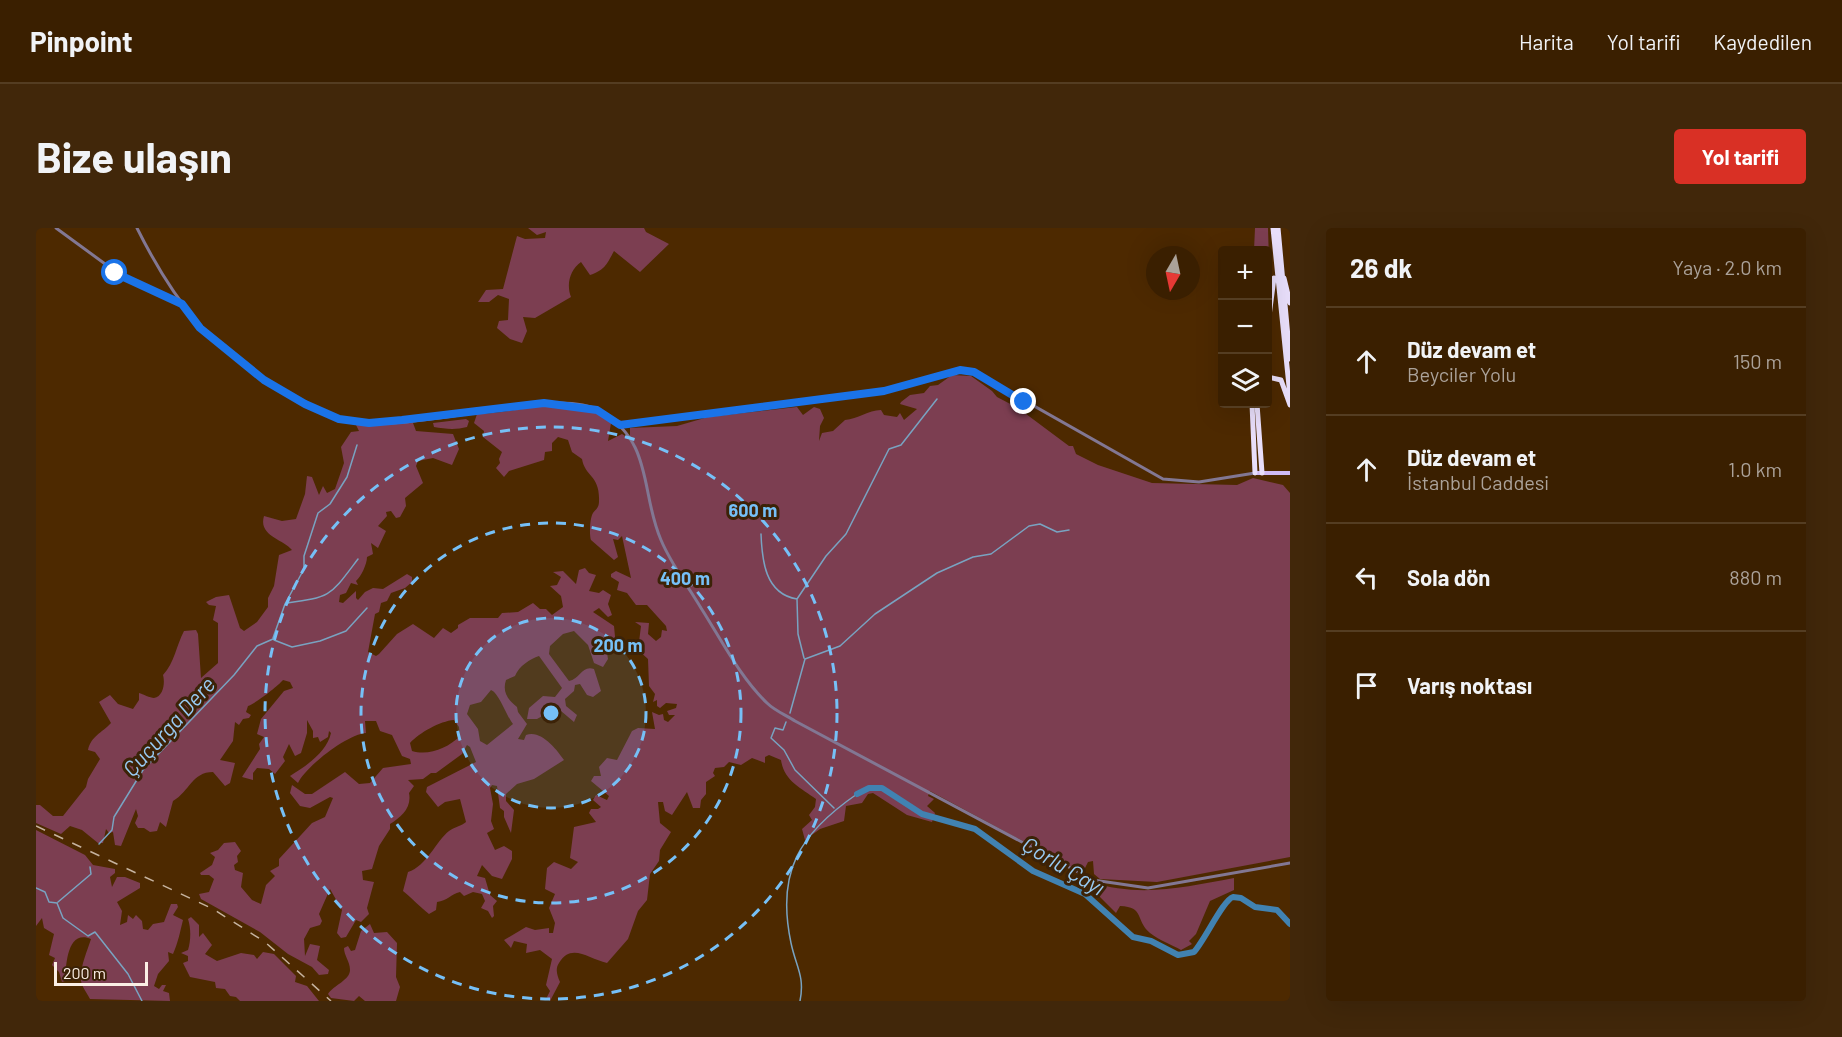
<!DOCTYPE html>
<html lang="tr">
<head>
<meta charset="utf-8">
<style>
  body { margin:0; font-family:Barlow,sans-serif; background:#41270a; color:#f1f3f6 }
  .controls { position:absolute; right:18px; top:18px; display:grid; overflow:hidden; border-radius:6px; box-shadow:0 6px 24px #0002 }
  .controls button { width:54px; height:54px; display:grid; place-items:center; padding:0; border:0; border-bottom:2px solid #543d22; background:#3a1f00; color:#f1f3f6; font:30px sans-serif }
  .compass { position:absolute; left:1110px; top:18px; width:54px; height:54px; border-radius:50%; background:#3a1f00; box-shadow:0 6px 24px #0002; rotate:189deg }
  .scale { position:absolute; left:18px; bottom:15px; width:94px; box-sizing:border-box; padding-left:6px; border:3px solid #fbefe5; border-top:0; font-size:16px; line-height:21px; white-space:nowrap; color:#fbefe5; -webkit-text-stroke:4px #3c2207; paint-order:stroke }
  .stop { position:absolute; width:18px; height:18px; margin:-14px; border:4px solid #1a73e8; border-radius:50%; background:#fff }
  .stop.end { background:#1a73e8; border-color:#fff; box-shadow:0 2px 6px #0008 }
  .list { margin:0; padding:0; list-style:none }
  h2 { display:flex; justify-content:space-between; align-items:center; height:78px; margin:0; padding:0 24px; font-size:26px }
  h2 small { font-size:20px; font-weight:400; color:#aba299 }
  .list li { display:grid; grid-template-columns:39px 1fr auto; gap:18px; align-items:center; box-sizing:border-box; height:108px; padding:0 24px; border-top:2px solid #543d22 }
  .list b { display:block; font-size:22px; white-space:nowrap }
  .list p { margin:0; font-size:20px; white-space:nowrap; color:#aba299 }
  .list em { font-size:20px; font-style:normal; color:#aba299 }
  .icon { flex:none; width:33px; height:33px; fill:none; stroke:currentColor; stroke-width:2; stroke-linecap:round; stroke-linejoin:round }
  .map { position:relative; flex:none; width:1254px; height:773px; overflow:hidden; border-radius:6px }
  header { display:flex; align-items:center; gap:36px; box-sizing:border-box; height:84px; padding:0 30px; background:#3a1f00; border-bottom:2px solid #543d22 }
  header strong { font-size:28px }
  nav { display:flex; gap:33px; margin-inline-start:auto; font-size:21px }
  .intro { display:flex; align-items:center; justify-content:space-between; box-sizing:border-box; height:144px; padding:0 36px }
  h1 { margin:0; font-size:42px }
  .button { padding:15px 27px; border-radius:6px; background:#d93025; color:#fff; font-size:21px; font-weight:700 }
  main { display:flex; gap:36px; padding:0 36px }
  aside { flex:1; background:#3a1f00; border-radius:6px; box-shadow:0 6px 24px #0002 }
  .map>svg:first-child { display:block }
  .green { fill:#7c3e51; fill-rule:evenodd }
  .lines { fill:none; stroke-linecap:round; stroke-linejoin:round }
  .stream { stroke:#79a3c1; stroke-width:1.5 }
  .river { stroke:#4182b1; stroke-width:6 }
  .minor { stroke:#827793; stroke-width:3 }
  .major { stroke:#d0baf4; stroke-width:4 }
  .highway { stroke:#e8defa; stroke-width:5 }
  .rail { stroke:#c6b39f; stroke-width:1.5; stroke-dasharray:10 10; stroke-linecap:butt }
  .route { stroke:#1a73e8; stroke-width:8 }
  .ring { fill:none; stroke:#76c0f7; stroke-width:3; stroke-dasharray:10 8 }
  .labels { text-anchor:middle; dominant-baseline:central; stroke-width:6; stroke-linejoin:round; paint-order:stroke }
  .water-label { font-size:22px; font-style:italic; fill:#98caf2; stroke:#3c2207 }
  .centre { fill:#76c0f7; stroke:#3c2207; stroke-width:3 }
  .ring-label { font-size:18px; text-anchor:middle; font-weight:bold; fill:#76c0f7; stroke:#3c2207; stroke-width:6; stroke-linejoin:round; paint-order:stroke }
</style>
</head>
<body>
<header>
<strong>Pinpoint</strong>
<nav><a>Harita</a><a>Yol tarifi</a><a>Kaydedilen</a></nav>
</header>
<div class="intro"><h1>Bize ulaşın</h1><a class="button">Yol tarifi</a></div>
<main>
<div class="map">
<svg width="1254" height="773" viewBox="0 0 1254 773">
  <rect width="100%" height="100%" fill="#4d2900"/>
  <path class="green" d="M492,0H608L610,4L633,16L604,44L578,23C571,36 569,42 554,47L545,34C534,42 530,56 535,69L499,90L487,89L491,103L486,115L474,111L461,100L463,93L472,92L473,71L462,67L453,74H442L450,62L467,61L481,8L489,11L509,10L510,4L501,7Z
    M1219,0H1232L1234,67L1232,73V22H1218Z
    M916,147L935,148L956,163L961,169L982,180L1033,218H1037L1040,226L1062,237L1116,255L1201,257L1217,250L1247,257L1254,265V629L1121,654L1064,651L1058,646L1057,633L1052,634L1047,644L1035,639L894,563L892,568L898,571L891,578L899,585L896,594L871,587L837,565L832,566L826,575L810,578L808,593L784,601L769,612L766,601L776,592L773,587L779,579L780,571C765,560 748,553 745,532L733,527L729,529V535L716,530L705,537L693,534L688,539L679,540L677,545L679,548L670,554V566L665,572L664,580H657L651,564L636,587L629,583L627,574H622L624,595L635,604L624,622L623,633L614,646L611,672L602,683L592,711L571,735C553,731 535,714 523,735C519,741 521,747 524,754L514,773L511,769L514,763L510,757L516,731L504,722L490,725L491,716L478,713L475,720L468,712L490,699L499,702L513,700V705H517L519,695L513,680L519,666L509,661L511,640L518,634L535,641L542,634L534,630L538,599L560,594L553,585L555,581H562L565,579L557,572L560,567L571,572L573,568L555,553L558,548H565L563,539L571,530L581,532L596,503L602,500L619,501L616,484L623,487L627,486L628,492L632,494L639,487H633L631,483L640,480L641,476L630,475L624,480L621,478V472L617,474L619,466L613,458L612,431L602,422L605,398L599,394L613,395L612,406L620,413L625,409L626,402L631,403L630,398L611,377H600L591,365L581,362L583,354L575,349V346L580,343L595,350L586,308L582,312L577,311L582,329L578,332L555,312C553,307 554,289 557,285C560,281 563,280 563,273C564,247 549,249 546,231L536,224L532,212L522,209L516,215V223L509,224L508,232L473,243L468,249L460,240L464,235L463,231L466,224L447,209L448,203L438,195L441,186C483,186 538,162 575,195L572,213L586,206L594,211V200L641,198L672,189L761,179L767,187L778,179L784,181L788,190L784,198L783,213L786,205L797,203L809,192C822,191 832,182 845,182L848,187L861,189L864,185L868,192L881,181L864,176L865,174L874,167L888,165L894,158L902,157Z
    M430,191L433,193L431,199C420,202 409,201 398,199L397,195Z
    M358,195H377L380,203L417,206L423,221L416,237L397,230L382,233L380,238L387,255L369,270L370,278L364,289L360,290L355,283L350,284L351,288L342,298L350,303L342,320L335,315L337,326L331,329C331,336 325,349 320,353L322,357L315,355L310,365L304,367L303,374L307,375L320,363V370L322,372L329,364L337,360L347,361L371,346L376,349V354L369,360L355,365L351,373L345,375L343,384L339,386L332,424L340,428L343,426L361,406L377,396L398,410L407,400L415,405L422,400V397L434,390H462L466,385L482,384L497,375L504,381H510L516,387L527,379L525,368L514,358L521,357L525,349L517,344L527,343L540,356L543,342L549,340L553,345L560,347L553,363L563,365L567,362L575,367L572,376L576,387L572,389L563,380L557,384L578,398L580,419L563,413L562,415L571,425L572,431L567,439L558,435L552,417L538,403L527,406L514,418L513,426L533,453C544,451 546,437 558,441L565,463L557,469L551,467L544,456L539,457L538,463L529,471L530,478L541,487L538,494L525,483L517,482L501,491H491L493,480L507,468L519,469L526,460L503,428C494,431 483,438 479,448L470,452C466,464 472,472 481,479L482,484L491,496L482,511L488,512L490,507C505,501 521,522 528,532L498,551L481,556L470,566V573L478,582L475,605L468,589V583L464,580L461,558L456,557L454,560L457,576L455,593L458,601L451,605L459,622L468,618L476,623V631L466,651L456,648L446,637L441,648L449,650L454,667L461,673L457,678L458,688L456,690L452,683L445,680L449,673L446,666L437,664L428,668L424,664C415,666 411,673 401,674L400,682L393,686C384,679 377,671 367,663L372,644C391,638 400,613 413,603C418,599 426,598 430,594L424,571L409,574L402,579L390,564L391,559L440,534L434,519L431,517L426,526L400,545H395L387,551L372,552L378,558L373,565C376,580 365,589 354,596V601L343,618L336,641L326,643L327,652L338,654L331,680L333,686L325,694L320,692L310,709L305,710L301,705L306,682L294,661L283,686L286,693L284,697L274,700L268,711L269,728L274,716L284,718L281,732L293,742L292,746L283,747L276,739L252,726L224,704L165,671L163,666L173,664L178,651L173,647H165L164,645L176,637L179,629L174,625L182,622L188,615L199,614L205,623L201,628L202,634L198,637L199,642L207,645L205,659L216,672L225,676L230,657L239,648L234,643L243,638V631L276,595L289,589L297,570L294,569L274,580L264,578L254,565L256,557L269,566H276L309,544L323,556L334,555L347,540L375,536L374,531L366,528L356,507L344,503L340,493H329L330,505C312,506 270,538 262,555L254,548C270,538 291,524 295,505L293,503L292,509L284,514L282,509L277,510V503L271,492V505L265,525L259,528L253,516L247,529L249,533L239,546L233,541L221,540L217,545V552L206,549L224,521L223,516L228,509L221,506L225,491L248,463L257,460L254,454L247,452C242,458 219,476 212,478L210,484L215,487L213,490L207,491L203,497L199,494L197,513L184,532L199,535L194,555L189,558L177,544C156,544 154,563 137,573L130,599L124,594L121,603L114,604L108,600H102L99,595L102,588L100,581L85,618L79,617L77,604L73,605L70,601L67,615H62L46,602L34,598L25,606L0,595V577H4L17,588H27L50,559L52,551L64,531L59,524L52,522C55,508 66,505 75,495L63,474L74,467L82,476L97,481L103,472V465C107,466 114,470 118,470C128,468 129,454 127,447C139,434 140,418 148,403L160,402L162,406L165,450L182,435V395L177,392L180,378L173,377L170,374L180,369L193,367L204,400L208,403L221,394L232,379V370L238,358L243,327L256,322C247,311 222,308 228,288L246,293L260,291L269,266L271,248L276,249L283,267L287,258L291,265L299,261L308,235L305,219L315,204L323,203L320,197ZM455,462C463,465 470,487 477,496L451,517L444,513L442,501L431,486L434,477L445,474ZM418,492L423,499L424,508C412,520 393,528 376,523L374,515C383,505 404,493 418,492Z
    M0,602L49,627L57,637L79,641V645L74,649L76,659L81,649H89L104,655V660L81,674L86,683L84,697L91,694L92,687L97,691L100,687L106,693L107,701L112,702L117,696L128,694L135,676H141L142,679L137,687L147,692C144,704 142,715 137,726L132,724L133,733L122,746L118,758L123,761L126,757H130L127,763L133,765L134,773L54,771C51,765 46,759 45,753C44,738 51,724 55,711C31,701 30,737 29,753L26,754L23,744L16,737L19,730L13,727L18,706L8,700L6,690L0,698Z
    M1198,650V662L1174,673L1160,706L1153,713L1156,716L1145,722C1136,717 1123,712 1114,705C1099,692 1109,679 1084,678L1080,685L1058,663L1055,654C1104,670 1149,659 1198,650Z
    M155,689L163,697V709L167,705L176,717L169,726L181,733L205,725L218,727L221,731L227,724L238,726L260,748L259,754L271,758L283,773H204L200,769L194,768L189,761L180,760L179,754L154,749L147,735L152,733V728L145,725L152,722C155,712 155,700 152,691Z
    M334,696L338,705L351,704L361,715L360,749L364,759L360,773H329L323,768L318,773L295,770L292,766C298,757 314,752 314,742C314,733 308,728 308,720L312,718L315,723L319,722L325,703Z"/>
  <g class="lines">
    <path class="stream" d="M725,306C726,332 729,366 761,371
      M251,375C296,369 294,368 322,331
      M237,410L249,376L268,341V328L282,285L294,276L311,249L321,217
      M238,412L256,419L284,413L310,403L331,380
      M768,430L762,406L761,371L790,328L810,306L853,221L865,217L901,171
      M754,485L769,431L804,418L839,386L901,345L937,329L955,326L993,298L1004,296L1021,304L1033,302
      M750,494L747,502L739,500L735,510L748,522L759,542L798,580
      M63,616L76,602L78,589L107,542L198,447L221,418L237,411
      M0,660L9,664L13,674L21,675L27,690L52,708L59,704L92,746L106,773
      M22,674L55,646L54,639
      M764,773C769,748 760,739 755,715C740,644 763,606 821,566"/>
    <path class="river" d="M821,566L833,560H846L886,586L939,601L997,643L1049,666L1097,709L1115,713L1142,727L1158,724C1169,712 1187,672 1197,669L1205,670L1219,679L1241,682L1254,696"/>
    <path class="minor" d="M20,0L91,52L144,76
      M101,0C140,78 173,117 247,164C267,176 291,190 315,194C350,200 421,187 458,182C487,178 537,168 564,183C618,214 604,264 625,312C635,336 652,358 665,380C686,413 704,449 731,475C739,483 750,487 759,493L1057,652L1112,660L1254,635
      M584,197L848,163L924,142L938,144L1127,251L1163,254L1219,245"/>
    <path class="major" d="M1219,245H1254"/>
    <path class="highway" d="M1237,0L1254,168
      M1242,0L1254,131
      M1248,50L1254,75
      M1232,96L1238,50
      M1232,149L1245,152L1254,177
      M1216,176L1219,245
      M1221,176L1226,245"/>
    <path class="rail" d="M0,598L177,681L229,714L295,773"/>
  </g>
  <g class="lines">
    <path class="route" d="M79,45L146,76L164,100L228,152L269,176L303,191L333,195L366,192L508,175L561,182L584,197L848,163L924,142L938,144L988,174"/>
  </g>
  <circle cx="515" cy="485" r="95" fill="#76c0f7" fill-opacity=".12"/>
  <g class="ring">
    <circle cx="515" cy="485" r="95"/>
    <circle cx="515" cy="485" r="190"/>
    <circle cx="515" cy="485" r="286"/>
  </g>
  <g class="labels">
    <g class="water-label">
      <text transform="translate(132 498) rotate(-48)">Çuçurga Dere</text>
      <text transform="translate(1028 637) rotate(31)">Çorlu Çayı</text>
    </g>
  </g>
  <circle cx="515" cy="485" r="9" class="centre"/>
  <g class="ring-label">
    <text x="717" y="289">600 m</text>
    <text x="649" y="357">400 m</text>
    <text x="582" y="424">200 m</text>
  </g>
</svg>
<div class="controls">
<button>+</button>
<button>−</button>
<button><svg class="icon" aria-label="layers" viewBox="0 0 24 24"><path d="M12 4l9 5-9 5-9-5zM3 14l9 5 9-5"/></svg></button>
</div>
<svg class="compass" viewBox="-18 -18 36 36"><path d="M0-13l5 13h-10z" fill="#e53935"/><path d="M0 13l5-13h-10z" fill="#aba299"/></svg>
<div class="scale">200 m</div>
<div class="stop" style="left:79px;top:45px"></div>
<div class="stop end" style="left:988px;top:174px"></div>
</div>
<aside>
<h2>26 dk<small>Yaya · 2.0 km</small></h2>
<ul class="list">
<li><svg class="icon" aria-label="ahead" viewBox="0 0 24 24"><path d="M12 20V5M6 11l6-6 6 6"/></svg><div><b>Düz devam et</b><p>Beyciler Yolu</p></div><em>150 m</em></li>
<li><svg class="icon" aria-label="ahead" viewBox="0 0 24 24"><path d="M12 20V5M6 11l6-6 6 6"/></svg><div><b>Düz devam et</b><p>İstanbul Caddesi</p></div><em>1.0 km</em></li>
<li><svg class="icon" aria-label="left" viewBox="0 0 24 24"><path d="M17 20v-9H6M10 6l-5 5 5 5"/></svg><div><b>Sola dön</b></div><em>880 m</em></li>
<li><svg class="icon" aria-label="arrive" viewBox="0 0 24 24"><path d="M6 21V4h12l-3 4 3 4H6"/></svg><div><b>Varış noktası</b></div></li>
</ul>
</aside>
</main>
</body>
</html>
